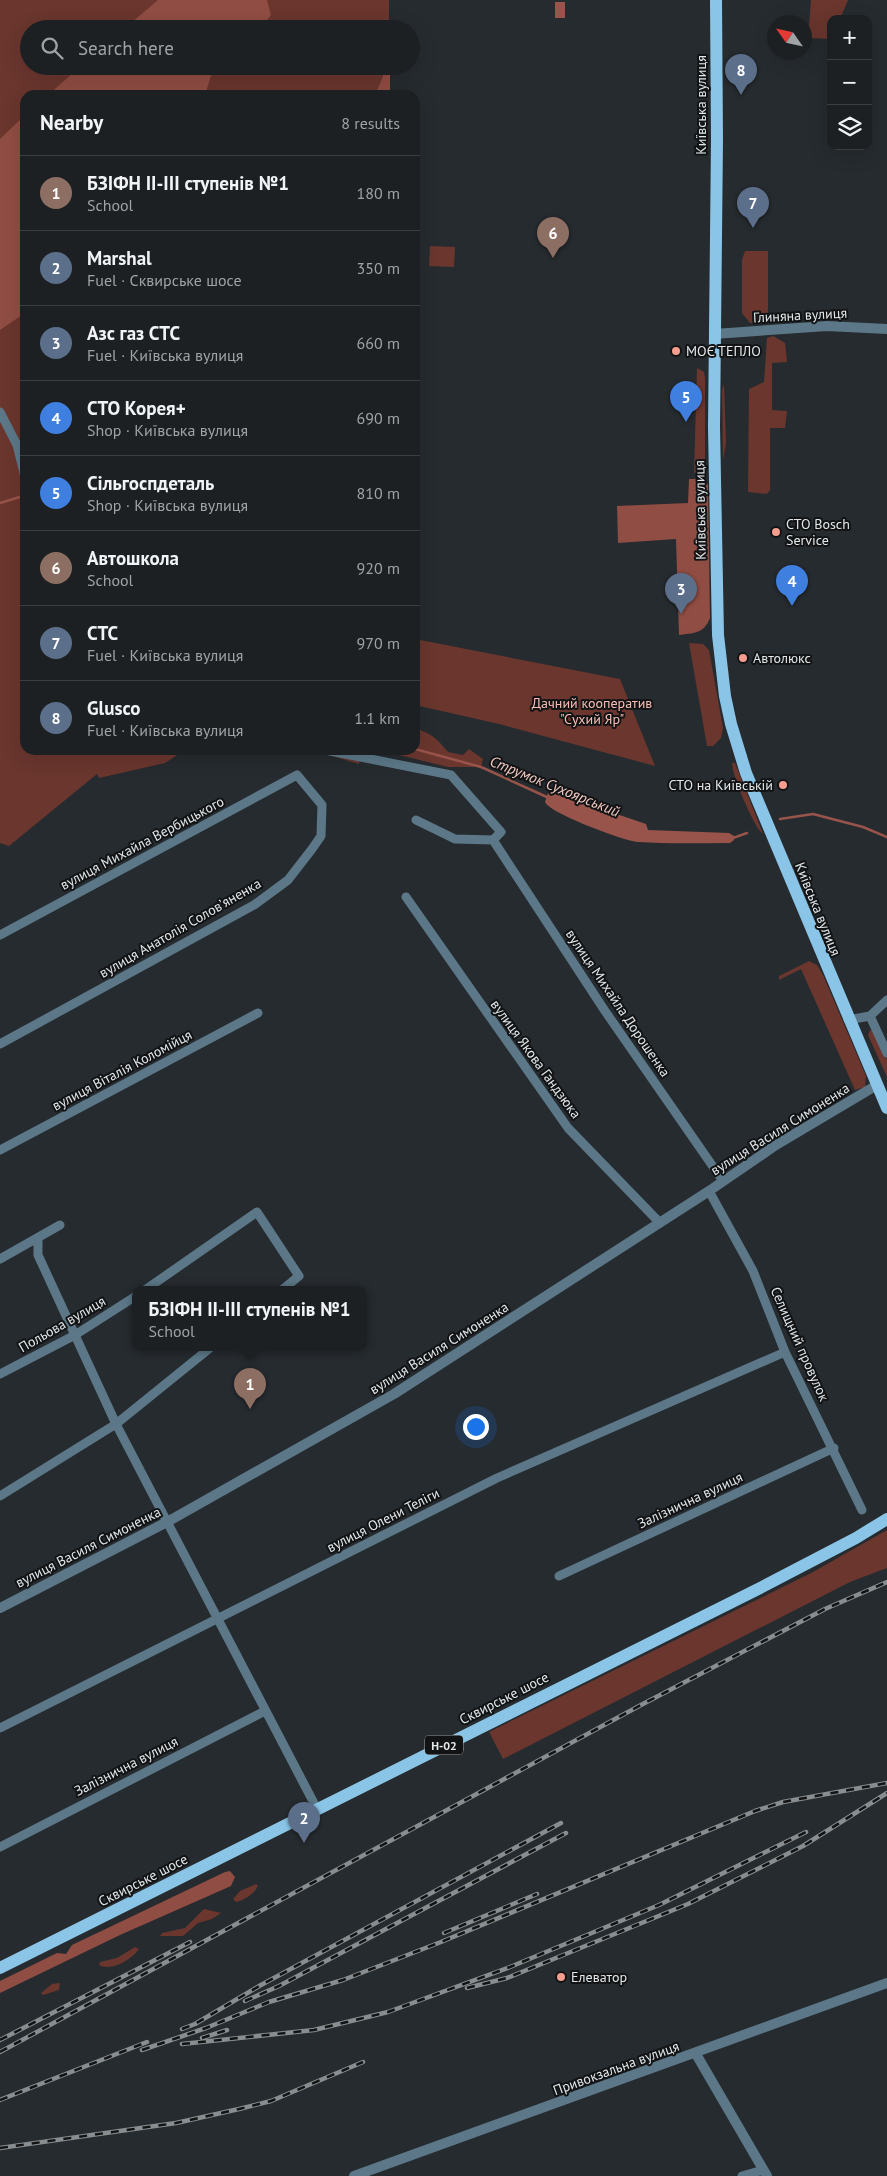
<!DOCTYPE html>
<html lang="en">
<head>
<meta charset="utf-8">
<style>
  body { margin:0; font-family:"PT Sans",sans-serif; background:#292d30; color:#f1f3f6 }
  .controls { position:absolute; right:15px; top:15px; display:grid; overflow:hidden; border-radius:10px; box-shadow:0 5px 20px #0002 }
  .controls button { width:45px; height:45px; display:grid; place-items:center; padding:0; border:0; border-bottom:1px solid #3a3e41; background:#1c2023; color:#f1f3f6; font:25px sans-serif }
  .compass { position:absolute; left:767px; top:15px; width:45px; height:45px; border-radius:50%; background:#1c2023; box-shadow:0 5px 20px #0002; rotate:304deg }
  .you { position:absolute; left:475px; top:1426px; width:18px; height:18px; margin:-12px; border:4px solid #fff; border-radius:50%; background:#1a73e8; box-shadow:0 0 0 8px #1a73e833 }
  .badge { display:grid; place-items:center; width:32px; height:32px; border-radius:50%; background:#f59d8e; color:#fff; font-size:16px; font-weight:700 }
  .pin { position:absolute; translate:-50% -41px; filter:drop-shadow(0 1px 2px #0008) }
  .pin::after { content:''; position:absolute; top:26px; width:18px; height:15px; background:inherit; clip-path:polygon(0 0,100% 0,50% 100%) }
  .popup { position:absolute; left:132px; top:1286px; width:235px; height:65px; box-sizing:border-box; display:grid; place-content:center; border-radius:10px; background:#1c2023; filter:drop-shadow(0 1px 4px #0005); font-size:16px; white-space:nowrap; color:#a0a3a6 }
  .popup b { font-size:19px; color:#f1f3f6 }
  .popup::after { content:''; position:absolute; left:50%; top:100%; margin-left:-10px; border:10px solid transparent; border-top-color:#1c2023 }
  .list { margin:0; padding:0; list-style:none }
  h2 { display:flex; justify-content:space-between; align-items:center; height:65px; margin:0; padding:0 20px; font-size:21px }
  h2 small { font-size:16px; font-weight:400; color:#a0a3a6 }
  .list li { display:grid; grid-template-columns:32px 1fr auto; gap:15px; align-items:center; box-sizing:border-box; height:75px; padding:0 20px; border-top:1px solid #3a3e41 }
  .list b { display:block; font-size:19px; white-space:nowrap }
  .list p { margin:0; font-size:16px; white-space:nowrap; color:#a0a3a6 }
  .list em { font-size:16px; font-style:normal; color:#a0a3a6 }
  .icon { flex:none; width:28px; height:28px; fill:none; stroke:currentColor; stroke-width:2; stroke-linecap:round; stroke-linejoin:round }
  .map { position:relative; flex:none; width:887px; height:2176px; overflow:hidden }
  .search { position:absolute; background:#1c2023; box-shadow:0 5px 20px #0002; left:20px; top:20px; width:400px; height:55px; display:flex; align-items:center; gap:12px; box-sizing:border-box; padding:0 18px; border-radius:28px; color:#a0a3a6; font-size:19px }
  .panel { position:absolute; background:#1c2023; box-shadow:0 5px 20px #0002; left:20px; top:90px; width:400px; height:665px; border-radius:15px }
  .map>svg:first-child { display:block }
  .green { fill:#6a362e }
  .forest { fill:#904d43 }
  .water { fill:#98544a }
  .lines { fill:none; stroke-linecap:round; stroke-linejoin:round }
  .stream { stroke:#98544a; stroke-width:2.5 }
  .minor { stroke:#5c7888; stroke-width:9 }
  .tertiary { stroke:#5c7888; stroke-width:10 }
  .primary { stroke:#8ac5e7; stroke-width:12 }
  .rail-casing { stroke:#888d90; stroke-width:4.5 }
  .rail { stroke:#111315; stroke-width:2.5; stroke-dasharray:8; stroke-linecap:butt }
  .poi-dot { fill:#f59d8e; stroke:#111315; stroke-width:2 }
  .labels { text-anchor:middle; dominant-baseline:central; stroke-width:4; stroke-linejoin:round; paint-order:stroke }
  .shield { fill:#111315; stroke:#a4a7a9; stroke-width:1 }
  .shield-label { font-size:12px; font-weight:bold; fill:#e3e7e9 }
  .street-label { font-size:14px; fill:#e3e7e9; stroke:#111315 }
  .poi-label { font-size:14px; fill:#e3e7e9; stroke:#111315; text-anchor:start }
  .park-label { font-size:14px; fill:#fbbdb2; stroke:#111315 }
  .water-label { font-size:15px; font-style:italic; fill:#f3c9c2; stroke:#111315 }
</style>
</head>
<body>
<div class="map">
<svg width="887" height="2176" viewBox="0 0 887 2176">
  <rect width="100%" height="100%" fill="#262b2f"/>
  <path class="green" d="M0,0H389V29H29V66H387L375,95H25V750H185L165,763L99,778L97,774L9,846L0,843Z
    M811,0H848L840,19H831V39L808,38Z
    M430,246L455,247L454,267L429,266Z
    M745,251H768V323H750L742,313V260Z
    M773,336L785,343L787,362L772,363V410L787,411L785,428H770V490L767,494L748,492L749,389L764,382L767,338Z
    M697,368L704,372L705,378V468L701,473H694Z
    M724,384L726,443L723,460L722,390Z
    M415,639L620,679L655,766L499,724L415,705Z
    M689,643L703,644L709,650L723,728L721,738L713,746H707Z
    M415,729C431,732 438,740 448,752L463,755L469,749L483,759L481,767H448L379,750H415Z
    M312,750H362L359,764Z
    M732,763H735L763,834C754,828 732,775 732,763Z
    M809,961L817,965L823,975L866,1076L865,1087L855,1090L801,969L779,980V976Z
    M870,1030L873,1031L887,1060V1077L868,1035Z
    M887,1530V1568L850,1582L503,1759L489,1732L813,1572Z
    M256,1884L258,1886C254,1894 245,1900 236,1902L233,1899L240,1891Z
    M204,1909L221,1913L212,1919L198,1923L183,1936H160L162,1933L185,1928Z
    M135,1947L139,1949C132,1959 112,1972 99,1965L100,1962L117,1958Z
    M60,1983L59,1990L43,1995L41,1993L52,1984Z"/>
  <path class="forest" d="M158,0H267L271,15L260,29H124Z
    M81,66H214L205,95H48Z
    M387,66H390V95H375Z
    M25,115V313L0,330V139Z
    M689,479H702L708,485L710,618C704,634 693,633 679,635L676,539L618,543L617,506L688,503Z
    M230,1871L235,1877L231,1886L120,1935L0,1993V1981L57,1953L66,1954L72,1945L225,1872Z"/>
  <path class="water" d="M555,2H565V18H555Z
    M552,792L646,824L648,830L729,833L734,836V840L730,843C699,843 668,844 638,842C624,841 549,813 545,802L548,793Z"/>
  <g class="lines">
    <path class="stream" d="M0,503L23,496
      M415,749L481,767L549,798
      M780,819L813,814L863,827L887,837
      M733,838L747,833"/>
    <path class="minor" d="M0,412L17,445L25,477
      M325,750L451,775L501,832L493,840L455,839L416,820
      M493,840L605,1011L723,1181
      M406,897L568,1128L660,1223
      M0,935L297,775L322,805L321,836L312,849L288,880L254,905L0,1044
      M870,1016L887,1053
      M870,1016L887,1000
      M848,1020L870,1016
      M0,1150L258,1013
      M709,1191L753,1271L785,1352L862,1510
      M38,1239V1255L116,1424L317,1809
      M0,1259L60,1225
      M145,1290L257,1212L299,1276L282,1290
      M0,1374L75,1335L136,1296
      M0,1496L116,1424L210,1348
      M559,1576L834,1448
      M0,1728L497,1478L785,1352
      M0,1847L265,1711
      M742,2176L763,2170"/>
    <path class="tertiary" d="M714,334L827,326L887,329
      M0,1608L167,1522L394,1394L709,1191L776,1145L877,1085
      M696,2054L767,2176
      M354,2176L887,1983"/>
    <path class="primary" d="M716,0L717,140L714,427L718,635L725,696L731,724L746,773L887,1108
      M0,1968L762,1587L856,1538L887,1519"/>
    <g class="rail-casing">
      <path id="rail" d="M444,1933L537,1894
        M467,1988L507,1978L688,1904L803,1846L887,1793
        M245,2001L279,1986L566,1833
        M182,2029L195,2024L261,1985L561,1823
        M202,2038L227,2030
        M0,2040L190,1942
        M182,2044L314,2030L388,2012L510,1967L659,1905L806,1832
        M142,2050L206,2028L269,2002L343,1980L441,1942L755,1811L783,1802L887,1783
        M0,2052L641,1705L825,1609L887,1582
        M0,2100L147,2042
        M0,2148L176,2123L239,2109L271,2101L363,2062"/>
    </g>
    <use href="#rail" class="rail"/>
  </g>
  <g class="poi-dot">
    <circle cx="676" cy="351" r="5"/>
    <circle cx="776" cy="532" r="5"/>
    <circle cx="743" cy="658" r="5"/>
    <circle cx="783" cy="785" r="5"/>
    <circle cx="561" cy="1977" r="5"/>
  </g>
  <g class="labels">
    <rect class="shield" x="425" y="1735.5" width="38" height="19" rx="4"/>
    <g class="shield-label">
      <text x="444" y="1745">Н-02</text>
    </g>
    <g class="street-label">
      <text transform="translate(701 105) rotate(-90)">Київська вулиця</text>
      <text transform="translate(800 315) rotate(-3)">Глиняна вулиця</text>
      <text transform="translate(700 510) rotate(-91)">Київська вулиця</text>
      <text transform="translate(142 843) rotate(-28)">вулиця Михайла Вербицького</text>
      <text transform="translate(818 909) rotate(68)">Київська вулиця</text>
      <text transform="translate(180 928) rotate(-30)">вулиця Анатолія Соловʼяненка</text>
      <text transform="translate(618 1003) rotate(56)">вулиця Михайла Дорошенка</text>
      <text transform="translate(536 1059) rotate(54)">вулиця Якова Гандзюка</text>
      <text transform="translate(122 1070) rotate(-28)">вулиця Віталія Коломійця</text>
      <text transform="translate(780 1129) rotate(-32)">вулиця Василя Симоненка</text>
      <text transform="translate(62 1324) rotate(-30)">Польова вулиця</text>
      <text transform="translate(800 1344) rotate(66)">Селищний провулок</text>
      <text transform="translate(439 1348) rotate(-32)">вулиця Василя Симоненка</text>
      <text transform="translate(690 1500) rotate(-25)">Залізнична вулиця</text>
      <text transform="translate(383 1520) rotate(-27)">вулиця Олени Теліги</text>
      <text transform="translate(88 1547) rotate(-27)">вулиця Василя Симоненка</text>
      <text transform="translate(504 1698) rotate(-27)">Сквирське шосе</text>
      <text transform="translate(126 1766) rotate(-27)">Залізнична вулиця</text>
      <text transform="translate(143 1880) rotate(-27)">Сквирське шосе</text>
      <text transform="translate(616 2068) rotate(-20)">Привокзальна вулиця</text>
    </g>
    <g class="poi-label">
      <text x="686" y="351">МОЄ ТЕПЛО</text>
      <text x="786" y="524">СТО Bosch<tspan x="786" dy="16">Service</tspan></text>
      <text x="753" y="658">Автолюкс</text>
      <text x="773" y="785" text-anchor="end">СТО на Київській</text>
      <text x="571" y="1977">Елеватор</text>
    </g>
    <g class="park-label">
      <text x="592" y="703">Дачний кооператив<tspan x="592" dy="16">"Сухий Яр"</tspan></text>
    </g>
    <g class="water-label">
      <text transform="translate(555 786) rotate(22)">Струмок Сухоярський</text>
    </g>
  </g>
</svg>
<div class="controls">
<button>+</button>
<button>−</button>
<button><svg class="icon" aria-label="layers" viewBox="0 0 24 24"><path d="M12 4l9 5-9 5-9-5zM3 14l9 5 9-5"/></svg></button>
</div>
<svg class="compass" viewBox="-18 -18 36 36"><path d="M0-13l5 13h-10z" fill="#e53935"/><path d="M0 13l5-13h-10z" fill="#a0a3a6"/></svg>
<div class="you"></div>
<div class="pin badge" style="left:250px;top:1409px;background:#8d6e63">1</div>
<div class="popup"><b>БЗІФН ІІ-ІІІ ступенів №1</b>School</div>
<div class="pin badge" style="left:304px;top:1843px;background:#5c6f8a">2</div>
<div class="pin badge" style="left:681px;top:614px;background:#5c6f8a">3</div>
<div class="pin badge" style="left:792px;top:606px;background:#3f7fe0">4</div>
<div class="pin badge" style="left:686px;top:422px;background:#3f7fe0">5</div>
<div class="pin badge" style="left:553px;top:258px;background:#8d6e63">6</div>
<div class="pin badge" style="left:753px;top:228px;background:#5c6f8a">7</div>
<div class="pin badge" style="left:741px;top:95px;background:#5c6f8a">8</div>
<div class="search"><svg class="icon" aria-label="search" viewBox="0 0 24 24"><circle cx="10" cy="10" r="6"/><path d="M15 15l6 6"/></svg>Search here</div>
<section class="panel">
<h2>Nearby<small>8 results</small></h2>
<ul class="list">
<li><span class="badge" style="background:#8d6e63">1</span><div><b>БЗІФН ІІ-ІІІ ступенів №1</b><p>School</p></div><em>180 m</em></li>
<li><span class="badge" style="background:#5c6f8a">2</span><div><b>Marshal</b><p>Fuel · Сквирське шосе</p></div><em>350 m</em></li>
<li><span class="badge" style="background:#5c6f8a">3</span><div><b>Азс газ СТС</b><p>Fuel · Київська вулиця</p></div><em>660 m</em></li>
<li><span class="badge" style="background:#3f7fe0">4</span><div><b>СТО Корея+</b><p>Shop · Київська вулиця</p></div><em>690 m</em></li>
<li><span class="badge" style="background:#3f7fe0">5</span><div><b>Сільгоспдеталь</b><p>Shop · Київська вулиця</p></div><em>810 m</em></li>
<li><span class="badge" style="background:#8d6e63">6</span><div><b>Автошкола</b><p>School</p></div><em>920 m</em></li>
<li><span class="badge" style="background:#5c6f8a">7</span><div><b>СТС</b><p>Fuel · Київська вулиця</p></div><em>970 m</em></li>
<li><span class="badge" style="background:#5c6f8a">8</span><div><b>Glusco</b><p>Fuel · Київська вулиця</p></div><em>1.1 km</em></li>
</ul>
</section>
</div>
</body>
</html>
